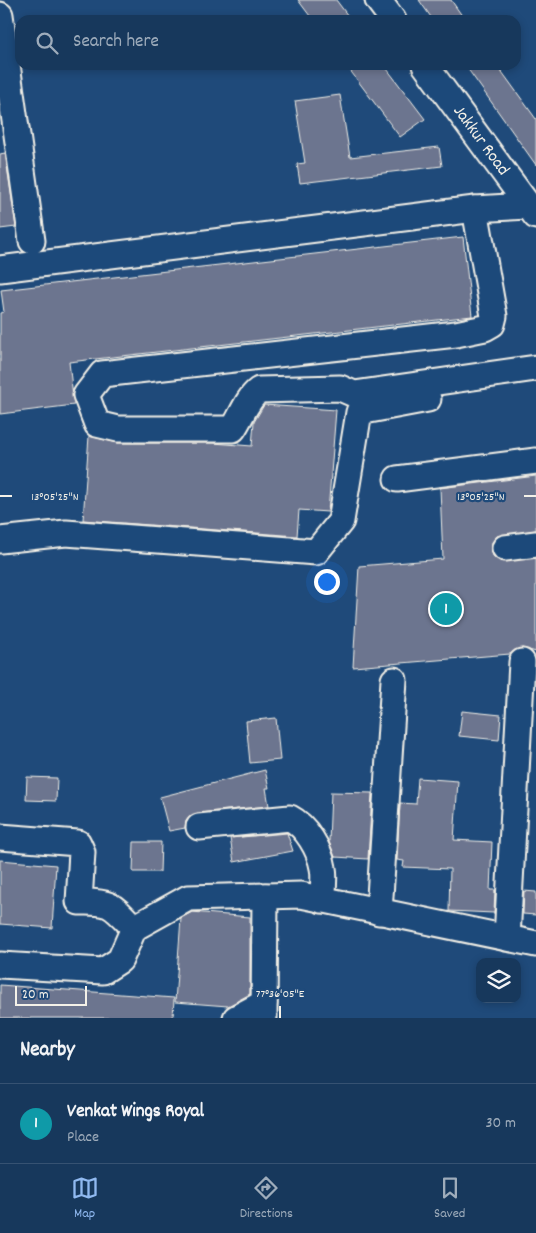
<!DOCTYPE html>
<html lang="en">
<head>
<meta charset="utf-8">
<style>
  body { margin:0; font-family:Dekko,sans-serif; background:#244365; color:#f1f3f6 }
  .controls { position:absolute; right:15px; bottom:15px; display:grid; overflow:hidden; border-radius:10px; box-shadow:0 2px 8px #0003 }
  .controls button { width:45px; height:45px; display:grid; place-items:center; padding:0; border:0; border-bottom:1px solid #365272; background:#17385c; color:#f1f3f6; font:25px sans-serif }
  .scale { position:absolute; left:15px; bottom:12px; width:72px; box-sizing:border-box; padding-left:5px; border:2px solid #f4f1e8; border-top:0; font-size:14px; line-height:18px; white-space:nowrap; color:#f4f1e8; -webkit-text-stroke:4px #1f4a7a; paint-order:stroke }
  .you { position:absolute; left:326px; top:581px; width:18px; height:18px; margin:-12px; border:4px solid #fff; border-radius:50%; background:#1a73e8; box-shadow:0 0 0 8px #1a73e833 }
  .badge { display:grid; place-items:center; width:32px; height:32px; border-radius:50%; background:#90b9f0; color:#fff; font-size:16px; font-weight:700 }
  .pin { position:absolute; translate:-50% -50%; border:2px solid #fff; box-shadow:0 1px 5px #0006 }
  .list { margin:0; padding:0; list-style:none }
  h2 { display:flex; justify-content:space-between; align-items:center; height:65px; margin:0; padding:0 20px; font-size:21px }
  h2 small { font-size:16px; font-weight:400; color:#9eacbb }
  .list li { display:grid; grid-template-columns:32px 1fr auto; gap:15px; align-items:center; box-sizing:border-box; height:80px; padding:0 20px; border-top:1px solid #365272 }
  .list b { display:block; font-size:19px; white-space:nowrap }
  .list p { margin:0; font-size:16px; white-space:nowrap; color:#9eacbb }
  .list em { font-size:16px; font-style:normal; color:#9eacbb }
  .icon { flex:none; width:28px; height:28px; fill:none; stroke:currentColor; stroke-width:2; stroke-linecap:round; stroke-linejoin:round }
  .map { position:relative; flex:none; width:536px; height:1018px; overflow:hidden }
  .search { position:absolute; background:#17385c; box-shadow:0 2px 8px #0003; left:15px; right:15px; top:15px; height:55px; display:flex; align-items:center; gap:12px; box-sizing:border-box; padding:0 18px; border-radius:15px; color:#9eacbb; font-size:19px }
  .sheet { height:145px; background:#17385c }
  nav { display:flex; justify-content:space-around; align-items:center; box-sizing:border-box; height:70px; border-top:1px solid #365272; background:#17385c; font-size:14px; color:#9eacbb }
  nav a { display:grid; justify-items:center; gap:2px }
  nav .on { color:#90b9f0 }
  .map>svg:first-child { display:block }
  .building { fill:#6c748f; stroke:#f4f1e8 }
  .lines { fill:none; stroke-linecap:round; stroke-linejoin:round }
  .minor-casing { stroke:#f4f1e8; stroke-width:29 }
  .minor { stroke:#1f4a7a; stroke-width:25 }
  .ticks { fill:none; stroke:#f4f1e8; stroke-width:2 }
  .labels { text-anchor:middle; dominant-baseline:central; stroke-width:4.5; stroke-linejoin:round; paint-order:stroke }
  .street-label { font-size:18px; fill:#f4f1e8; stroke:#1f4a7a }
  .ticks-label { font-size:12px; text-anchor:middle; fill:#f4f1e8; stroke:#1f4a7a; stroke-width:4.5; stroke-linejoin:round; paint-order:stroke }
</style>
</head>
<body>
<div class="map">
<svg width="536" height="1018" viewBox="0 0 536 1018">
  <rect width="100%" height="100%" fill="#1f4a7a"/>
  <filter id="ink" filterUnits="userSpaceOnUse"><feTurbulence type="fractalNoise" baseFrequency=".02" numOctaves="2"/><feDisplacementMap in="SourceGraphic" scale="10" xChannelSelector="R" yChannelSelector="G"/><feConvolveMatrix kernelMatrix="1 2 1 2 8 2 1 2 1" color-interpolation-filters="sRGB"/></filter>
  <g filter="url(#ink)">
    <path class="building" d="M298,0H336L351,20H313Z
      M419,0H451L465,20H433Z
      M346,65H384L425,119L400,137Z
      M465,65H497L536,119V165Z
      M340,95L350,157L439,147L442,166L300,183L297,164L305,163L295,101Z
      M5,153L16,227L0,229V154Z
      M463,237L472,316L69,362L74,405L0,414V313L4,312L1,290Z
      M264,405L336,410L328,512L299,510L297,536L83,520L89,436L118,443H213L252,446L254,422Z
      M536,476V530L497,536L492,542L491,549L493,556L500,561L536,558V652L522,648L510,654L353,667L359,566L443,559L440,488Z
      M462,711L501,715L499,740L459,736Z
      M276,718L280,760L250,763L246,721Z
      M265,770L269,788H266L269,806L197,813L186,821L185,828L169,831L160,797Z
      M27,777L57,778L56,801L26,800Z
      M418,778L458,781L454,840L492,842L490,890H495L494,913L449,911L450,869L403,867L404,861L397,860L400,803L416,804Z
      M331,792L372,793L368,859L335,857L329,842Z
      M287,833L293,851L234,862L230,838Z
      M134,842H161L160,872H133Z
      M0,860L56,865L52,928L0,924Z
      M524,891L536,892V915L523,914Z
      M192,912L250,917V994L228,1006L175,1002L181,918Z
      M0,985L174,998L173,1018H0Z"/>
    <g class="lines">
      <g class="minor-casing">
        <g id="minor">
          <path d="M378,0L393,20"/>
          <path d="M0,15L32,241"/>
          <path id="s1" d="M425,65L536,216"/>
          <path d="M475,209L494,316L492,324L485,328L456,334L102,374L86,395L97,424L118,429H233C242,416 246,400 259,390L340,388L354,394L536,368"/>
          <path d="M0,269L475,209L527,206"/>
          <path d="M397,479L536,461"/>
          <path d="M0,540L66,533L316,552L341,521L359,412L428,399"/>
          <path d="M505,548L536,544"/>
          <path d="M199,827L290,818C306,826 320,850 323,868C325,878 323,890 322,900"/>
          <path d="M0,837L78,843L82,852L79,902C111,901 112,905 134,928"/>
          <path d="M379,912L394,680"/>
          <path d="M507,938L522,662"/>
          <path d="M0,965L103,971L120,960L134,928L188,898L301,895L536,944"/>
          <path d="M236,1018L264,1003"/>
          <path d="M264,1018L265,896"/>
        </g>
      </g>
      <use href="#minor" class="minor"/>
    </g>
  </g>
  <path class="ticks" d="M0,496H12M524,496H536M280,1006V1018"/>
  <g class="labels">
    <g class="street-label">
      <text stroke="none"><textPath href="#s1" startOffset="94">Jakkur Road</textPath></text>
    </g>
  </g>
  <g class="ticks-label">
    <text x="55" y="500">13°05'25"N</text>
    <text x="481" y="500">13°05'25"N</text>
    <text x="280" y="997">77°36'05"E</text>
  </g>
</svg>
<div class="controls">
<button><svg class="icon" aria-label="layers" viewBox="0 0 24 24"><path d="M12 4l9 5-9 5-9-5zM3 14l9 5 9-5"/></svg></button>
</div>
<div class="scale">20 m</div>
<div class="you"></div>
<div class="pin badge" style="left:446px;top:609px;background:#0f9aa8">1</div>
<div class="search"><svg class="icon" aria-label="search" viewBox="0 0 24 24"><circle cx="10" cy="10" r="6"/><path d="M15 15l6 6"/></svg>Search here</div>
</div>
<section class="sheet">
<h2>Nearby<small></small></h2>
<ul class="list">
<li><span class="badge" style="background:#0f9aa8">1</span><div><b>Venkat Wings Royal</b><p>Place</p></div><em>30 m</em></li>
</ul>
</section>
<nav>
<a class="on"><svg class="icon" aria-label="map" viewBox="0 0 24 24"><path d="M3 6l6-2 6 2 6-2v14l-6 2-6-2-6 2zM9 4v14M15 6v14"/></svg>Map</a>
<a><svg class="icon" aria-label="directions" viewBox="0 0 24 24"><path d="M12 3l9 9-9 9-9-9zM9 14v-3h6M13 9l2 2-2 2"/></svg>Directions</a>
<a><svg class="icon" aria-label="saved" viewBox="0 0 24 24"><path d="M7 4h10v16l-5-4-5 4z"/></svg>Saved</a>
</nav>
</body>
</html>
